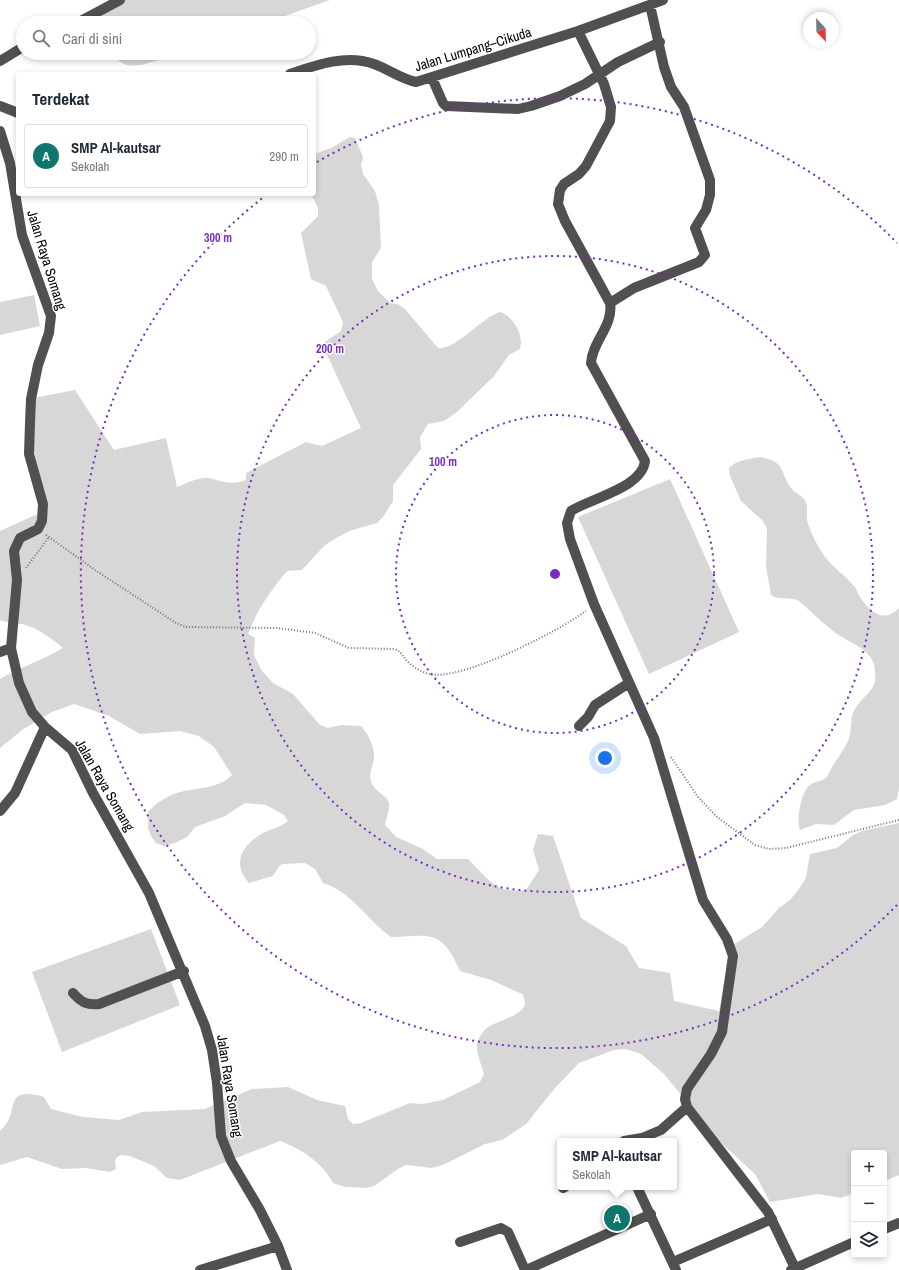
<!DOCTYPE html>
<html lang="id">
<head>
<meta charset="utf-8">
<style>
  body { margin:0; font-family:"Archivo Narrow",sans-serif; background:#f6f6f7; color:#1f2937 }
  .controls { position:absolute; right:12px; bottom:12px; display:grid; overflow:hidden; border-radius:4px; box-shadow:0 2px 6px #0003 }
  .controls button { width:36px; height:36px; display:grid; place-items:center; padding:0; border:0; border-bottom:1px solid #e0e1e3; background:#fff; color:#1f2937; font:20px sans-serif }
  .compass { position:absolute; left:803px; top:12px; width:36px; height:36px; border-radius:50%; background:#fff; box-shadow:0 2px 6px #0003; rotate:158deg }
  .you { position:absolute; left:605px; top:758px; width:14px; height:14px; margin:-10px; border:3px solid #fff; border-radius:50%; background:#1a73e8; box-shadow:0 0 0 6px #1a73e833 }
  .badge { display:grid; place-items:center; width:26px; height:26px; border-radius:50%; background:#0f766e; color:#fff; font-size:13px; font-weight:700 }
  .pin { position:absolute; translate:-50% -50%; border:2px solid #fff; box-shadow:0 1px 4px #0006 }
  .popup { position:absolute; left:557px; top:1138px; width:120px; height:52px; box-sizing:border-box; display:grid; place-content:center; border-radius:4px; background:#fff; filter:drop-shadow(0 1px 3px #0005); font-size:13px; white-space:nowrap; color:#747a83 }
  .popup b { font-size:15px; color:#1f2937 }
  .popup::after { content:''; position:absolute; left:50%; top:100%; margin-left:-8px; border:8px solid transparent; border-top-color:#fff }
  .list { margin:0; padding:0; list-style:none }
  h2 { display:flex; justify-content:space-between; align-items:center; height:52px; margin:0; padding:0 16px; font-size:17px }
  h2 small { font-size:13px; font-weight:400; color:#747a83 }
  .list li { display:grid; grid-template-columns:26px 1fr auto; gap:12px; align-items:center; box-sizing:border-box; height:64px; margin:0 8px 8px; padding:0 8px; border:1px solid #e0e1e3; border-radius:4px }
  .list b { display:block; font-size:15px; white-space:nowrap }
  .list p { margin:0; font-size:13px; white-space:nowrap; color:#747a83 }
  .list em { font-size:13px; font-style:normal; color:#747a83 }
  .icon { flex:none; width:22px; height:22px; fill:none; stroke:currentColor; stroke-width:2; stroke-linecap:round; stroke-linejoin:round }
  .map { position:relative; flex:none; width:899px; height:1270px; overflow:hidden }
  .search { position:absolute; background:#fff; box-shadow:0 2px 6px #0003; left:16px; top:16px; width:300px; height:44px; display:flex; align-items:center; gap:10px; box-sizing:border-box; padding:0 14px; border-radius:22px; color:#747a83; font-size:15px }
  .panel { position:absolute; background:#fff; box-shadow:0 2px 6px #0003; left:16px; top:72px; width:300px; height:124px; border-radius:4px }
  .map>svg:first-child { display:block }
  .green { fill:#d7d7d7 }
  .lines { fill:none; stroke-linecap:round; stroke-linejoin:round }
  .path { stroke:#727272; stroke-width:2; stroke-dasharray:1 2; stroke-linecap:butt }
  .minor { stroke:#505050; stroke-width:10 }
  .ring { fill:none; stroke:#7b2cbf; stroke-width:2; stroke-dasharray:2 4 }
  .labels { text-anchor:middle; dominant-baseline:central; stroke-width:3; stroke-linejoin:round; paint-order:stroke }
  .street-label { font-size:14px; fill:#000; stroke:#fff }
  .centre { fill:#7b2cbf; stroke:#fff; stroke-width:2 }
  .ring-label { font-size:12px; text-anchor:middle; font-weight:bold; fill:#7b2cbf; stroke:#fff; stroke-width:3; stroke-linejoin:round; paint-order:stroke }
</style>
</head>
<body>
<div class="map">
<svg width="899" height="1270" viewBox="0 0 899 1270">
  <rect width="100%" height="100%" fill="#fff"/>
  <path class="green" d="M122,0H330L265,23H101L102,11Z
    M113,53H176C158,59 124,78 113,53Z
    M350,137L355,138L363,157L361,165L363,174L375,191L379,205L381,248L372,262V279L378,291L390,303L398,304L405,309L438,348C455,351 482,317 500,312C514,317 524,335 520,349L509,355L494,376L457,412L444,421L428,424L420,437L421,449L393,485V501L383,517L377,523L349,531L331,541L324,546L302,570L287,571C271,590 257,610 248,634L255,638L254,655L262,671L273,683L293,694L320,725L328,728L341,725L361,726C367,733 375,746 374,757C374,765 368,772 371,781C375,793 388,795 389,804C390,810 386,819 385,825L396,837L423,849L437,859H468C489,879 494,894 526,890L539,870L533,850L538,834L553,836L581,918L626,946L639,968L670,973L674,1001L719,1011L731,946L762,927L779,908L790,900L799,889L806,878L810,854L837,848L853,835L862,831L899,823V1175L884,1181V1153H854V1193L841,1198L818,1194L770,1202L755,1174L718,1140L664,1074L641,1054L626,1049L614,1050L579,1063L555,1088L526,1124L502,1140L485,1144L445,1164L432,1168L406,1165L398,1169L374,1186L366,1188L345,1187L333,1183C322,1162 301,1149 280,1141L180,1180L167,1178L154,1166L130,1156L121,1155L117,1157L115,1161L116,1169L110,1172L86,1168L62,1169L27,1157L0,1165V1131C22,1113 0,1085 44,1097L51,1109L83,1117L119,1120L142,1112L205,1109L252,1089L288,1087L317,1100L345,1106L348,1119L353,1124L361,1123L410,1103L422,1104L443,1100L480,1082L484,1074C482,1065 474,1050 478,1041C479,1037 484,1030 487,1028C497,1019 536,1015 522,994L491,980L460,971C442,930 432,935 391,937C368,921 351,891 323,883L315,869L305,863L283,864L279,866L273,876L249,883C230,862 244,843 265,832C272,829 281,827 288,821L284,815L266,805L245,803L225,816L195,827L187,837L175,843L164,846L156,843L151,836L148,828V812C156,803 165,797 177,793C195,787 218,790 232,775L214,747L199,736L180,731L140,734L109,716L74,704L52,712L22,730L0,748V679C21,667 43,660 63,648C51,638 38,628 22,624C14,623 8,623 0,620V531L46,510L31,437L34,398L75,390L114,450L166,438L177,487C186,483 198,477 208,478C224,481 228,486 246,480V473L306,442L322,446L361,428L322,344L341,331L343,322L326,286L311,279L301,233L318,216V208L311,194H314V154L331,148Z
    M34,295L40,326L0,335V302Z
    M760,457C788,462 779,473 792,489C795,493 801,495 804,499C809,505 806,513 807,520C809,529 816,543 821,551C830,566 844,574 854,586C857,589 858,594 860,597C870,612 884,624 899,608V788L897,799L885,805L854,810L834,825L816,824L800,830C796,821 801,791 810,785C815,781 822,782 827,777C832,765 841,755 847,743C853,732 849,721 854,711C861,696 878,691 875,673C875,667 874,663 871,658C863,646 850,643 839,635C825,626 812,612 799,601C790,596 778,601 771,595L766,567L767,529L763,521L741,501L730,476L729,468C736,460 750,459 760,457Z
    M670,479L739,632L649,674L578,517Z
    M151,929L180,1005L62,1052L32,972Z"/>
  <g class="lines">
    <path class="path" d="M46,535L95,570L176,623L186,627L277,628L315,633L349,648L395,649C402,652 403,657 408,662C413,667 422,672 429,674C460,682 559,631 586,611
      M26,568L49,537
      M671,757L698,797L717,817L755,845L769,849L786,848L899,820"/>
    <path class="minor" d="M77,23L120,0
      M578,31L604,84L611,107L610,121L586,166L579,174L564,184L560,190L558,204L565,221L610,303C614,325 592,342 591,363L645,461C642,488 591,498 571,511L567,523L570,539L594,604L654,738L703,900L727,939L733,956L722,1032L711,1054L687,1089L685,1099L687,1107L768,1212L795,1268
      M0,61L23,47
      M290,74C316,65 346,54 374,64C388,69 401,79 416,82L578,31L663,0
      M432,78L443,103L446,106L518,109L531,106L560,96L585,84L618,62L660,42
      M0,106L18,113
      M0,131L10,163L22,235L51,316L49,333L38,365L31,399L30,423L29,454L43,504L42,521L38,529L20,538L14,551L17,580L11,648L19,683L32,712L45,727L72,750L93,793L149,893L205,1026L212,1050L217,1083L221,1136L231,1161L260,1210L278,1246L287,1270
      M610,303L634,288L699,262L705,255L695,228L706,210L710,195V180L684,107L671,87L664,67L650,5
      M0,652L11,648
      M579,726L588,717L595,705L629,683
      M0,811L15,793L45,727
      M73,993C82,1003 87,1005 99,1004L184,971
      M624,1141L642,1138L661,1130L687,1107
      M637,1187L676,1270
      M563,1188L565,1187
      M884,1229L899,1223
      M460,1242L501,1228L508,1232L525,1270
      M673,1262L772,1219
      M200,1270L278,1246
      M526,1270L651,1214
      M791,1270L854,1242"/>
  </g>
  <g class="ring">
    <circle cx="555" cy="574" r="159"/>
    <circle cx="555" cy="574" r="318"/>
    <path d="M897 905A476 476 0 1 1 265 196M317 162A476 476 0 0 1 897 243"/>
  </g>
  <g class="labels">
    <g class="street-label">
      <text transform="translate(473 49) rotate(-17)">Jalan Lumpang–Cikuda</text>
      <text transform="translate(47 260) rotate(73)">Jalan Raya Somang</text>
      <text transform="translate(105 785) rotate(60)">Jalan Raya Somang</text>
      <text transform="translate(230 1086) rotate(81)">Jalan Raya Somang</text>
    </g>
  </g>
  <circle cx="555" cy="574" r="6" class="centre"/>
  <g class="ring-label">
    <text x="218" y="242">300 m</text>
    <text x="330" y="353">200 m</text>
    <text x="443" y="466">100 m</text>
  </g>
</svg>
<div class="controls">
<button>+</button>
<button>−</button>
<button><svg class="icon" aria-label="layers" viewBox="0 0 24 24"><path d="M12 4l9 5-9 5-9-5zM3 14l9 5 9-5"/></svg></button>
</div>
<svg class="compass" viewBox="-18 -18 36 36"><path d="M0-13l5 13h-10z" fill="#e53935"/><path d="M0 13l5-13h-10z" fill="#747a83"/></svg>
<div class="you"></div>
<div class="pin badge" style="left:617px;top:1218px">A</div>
<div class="popup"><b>SMP Al-kautsar</b>Sekolah</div>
<div class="search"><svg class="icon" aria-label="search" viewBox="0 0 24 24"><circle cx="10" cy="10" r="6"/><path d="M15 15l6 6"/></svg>Cari di sini</div>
<section class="panel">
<h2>Terdekat<small></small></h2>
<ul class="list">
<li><span class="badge">A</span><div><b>SMP Al-kautsar</b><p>Sekolah</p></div><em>290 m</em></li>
</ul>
</section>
</div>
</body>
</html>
